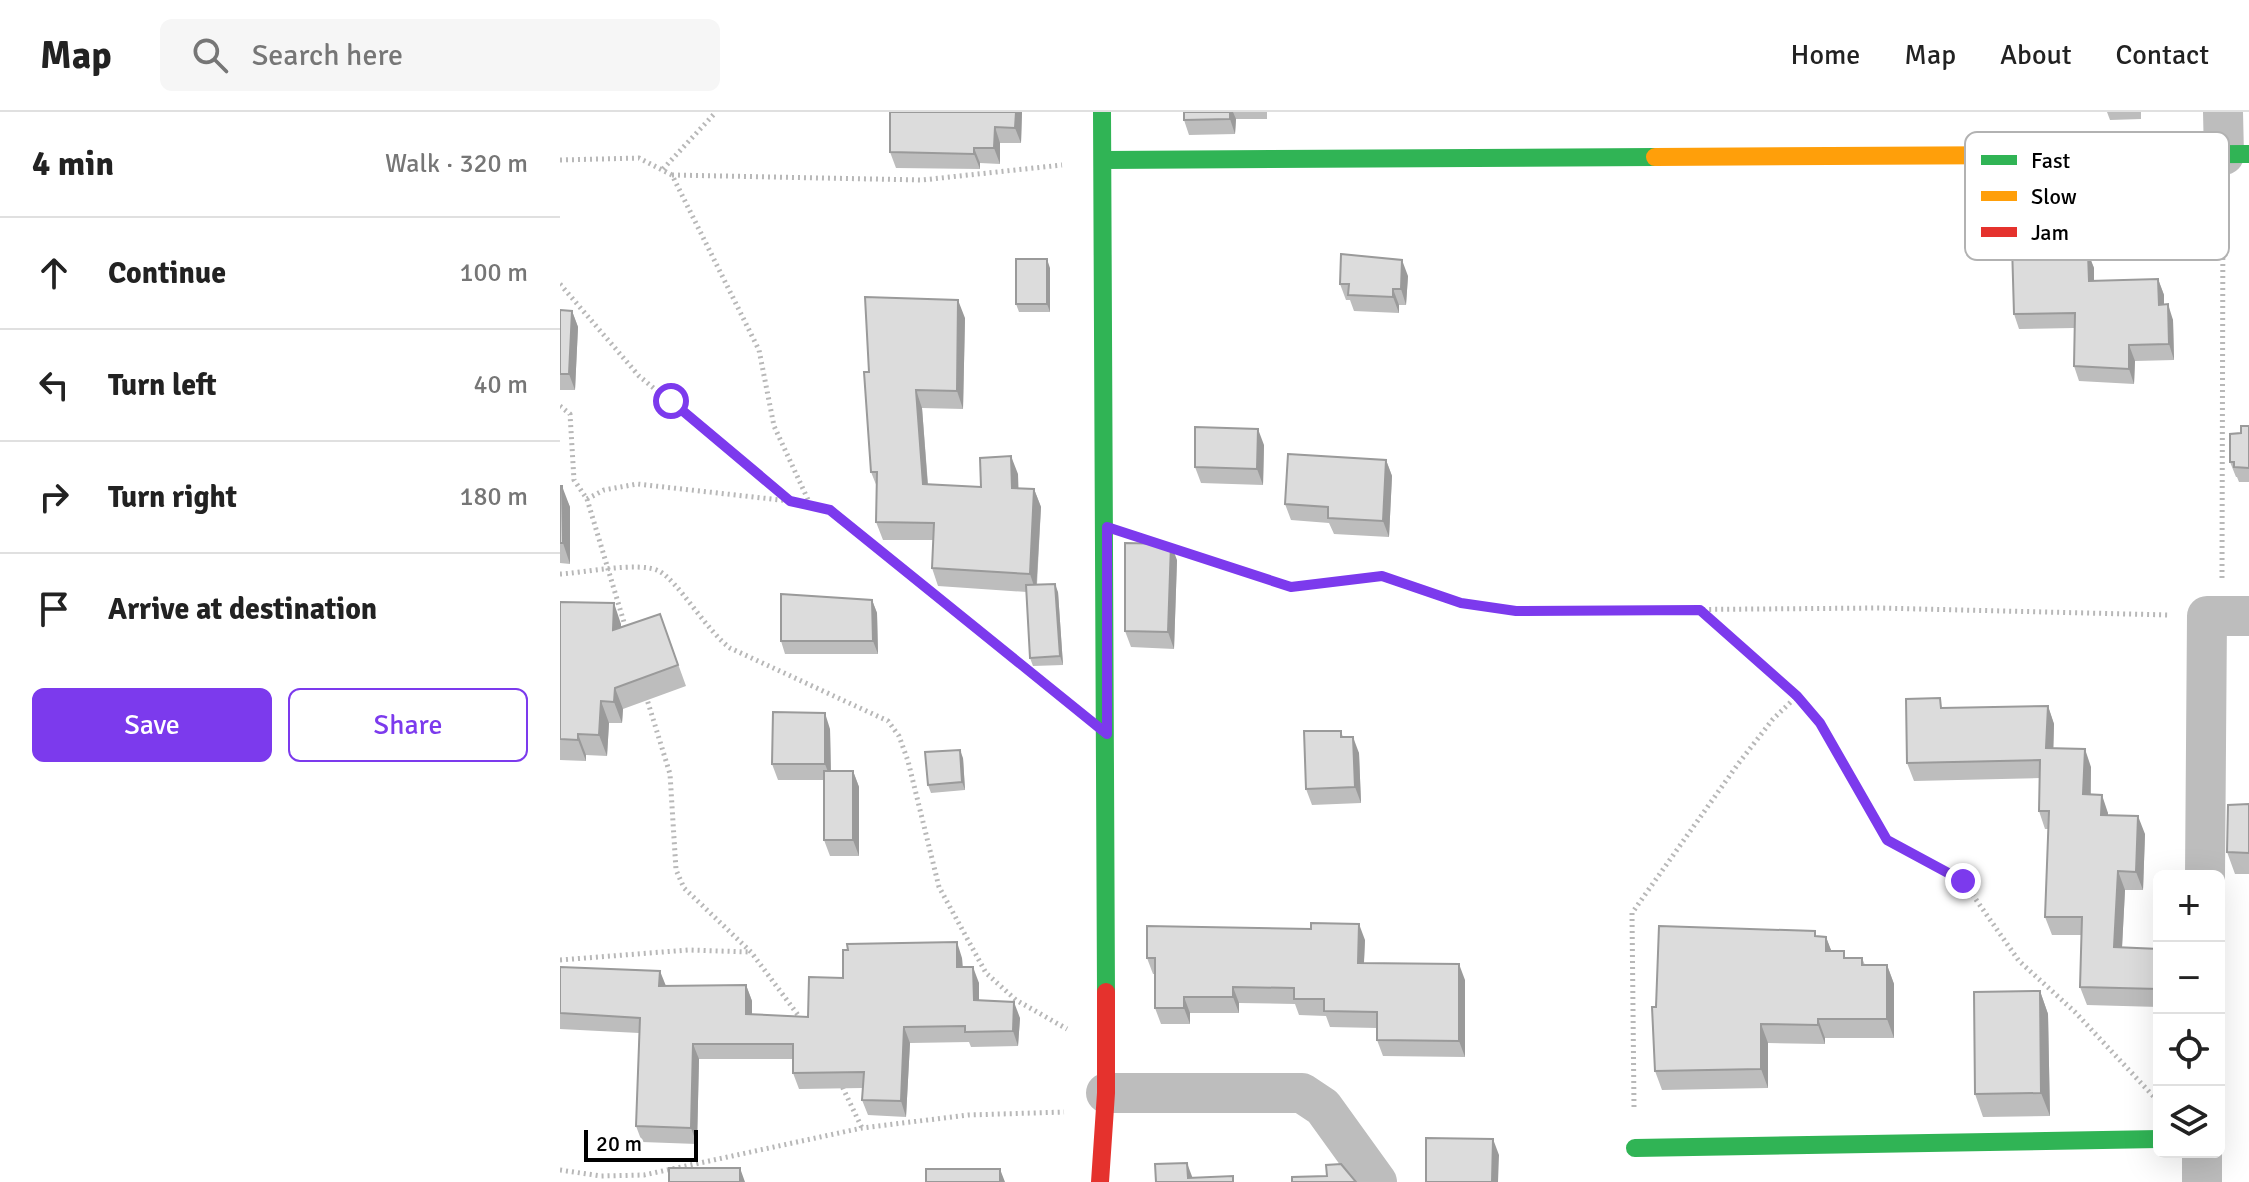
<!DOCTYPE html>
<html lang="en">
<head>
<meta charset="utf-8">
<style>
  body { margin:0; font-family:Signika,sans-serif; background:#f6f6f6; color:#222 }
  .controls { position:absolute; right:24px; bottom:24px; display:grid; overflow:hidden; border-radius:12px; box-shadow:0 8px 32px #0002 }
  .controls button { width:72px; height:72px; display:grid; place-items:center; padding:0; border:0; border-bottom:2px solid #e0e0e0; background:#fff; color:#222; font:40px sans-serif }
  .scale { position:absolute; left:24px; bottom:20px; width:114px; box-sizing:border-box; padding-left:8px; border:4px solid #000; border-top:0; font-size:22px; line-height:28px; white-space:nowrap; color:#000; -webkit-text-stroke:6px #fff; paint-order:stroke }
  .stop { position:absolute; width:24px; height:24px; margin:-18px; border:6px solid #7c3aed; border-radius:50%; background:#fff }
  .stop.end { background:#7c3aed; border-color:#fff; box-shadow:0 2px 8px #0008 }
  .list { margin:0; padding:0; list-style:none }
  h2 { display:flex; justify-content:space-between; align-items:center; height:104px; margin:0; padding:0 32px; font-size:34px }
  h2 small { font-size:26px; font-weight:400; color:#767676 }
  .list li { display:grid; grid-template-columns:52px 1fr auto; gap:24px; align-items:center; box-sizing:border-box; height:112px; padding:0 32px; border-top:2px solid #e0e0e0 }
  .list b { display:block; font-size:30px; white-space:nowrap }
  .list em { font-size:26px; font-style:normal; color:#767676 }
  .actions { display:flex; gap:16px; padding:24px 32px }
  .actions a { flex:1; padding:18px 0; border:2px solid #7c3aed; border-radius:12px; text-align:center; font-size:28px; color:#7c3aed }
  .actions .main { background:#7c3aed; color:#fff }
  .icon { flex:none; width:44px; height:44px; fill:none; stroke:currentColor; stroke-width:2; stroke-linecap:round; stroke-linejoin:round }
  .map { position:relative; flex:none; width:1689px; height:1070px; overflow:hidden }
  header { display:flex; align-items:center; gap:48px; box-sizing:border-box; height:112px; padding:0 40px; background:#fff; border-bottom:2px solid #e0e0e0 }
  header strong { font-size:38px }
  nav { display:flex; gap:44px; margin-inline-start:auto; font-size:28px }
  .search { width:560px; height:72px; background:#f6f6f6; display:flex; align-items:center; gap:20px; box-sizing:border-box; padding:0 28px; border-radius:12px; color:#767676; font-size:30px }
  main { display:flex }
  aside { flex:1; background:#fff }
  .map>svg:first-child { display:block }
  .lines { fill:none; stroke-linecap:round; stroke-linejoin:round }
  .path { stroke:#b8b8b8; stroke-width:5; stroke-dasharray:2 4; stroke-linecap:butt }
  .street { stroke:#bdbdbd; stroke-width:40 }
  .fast { stroke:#30b455; stroke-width:18 }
  .slow { stroke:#ff9f0a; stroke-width:18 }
  .jam { stroke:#e5322d; stroke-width:18 }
  .wall { fill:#bdbdbd }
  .shaded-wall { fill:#9a9a9a }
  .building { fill:#dcdcdc; stroke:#9a9a9a; stroke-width:2 }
  .route { stroke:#7c3aed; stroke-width:10 }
  .key { fill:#fff; stroke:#b2b2b2; stroke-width:2 }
  .key-label { font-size:22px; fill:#000 }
</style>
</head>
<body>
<header>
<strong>Map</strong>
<div class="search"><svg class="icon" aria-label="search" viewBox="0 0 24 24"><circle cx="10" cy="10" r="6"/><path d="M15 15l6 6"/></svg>Search here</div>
<nav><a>Home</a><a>Map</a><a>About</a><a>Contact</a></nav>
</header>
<main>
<aside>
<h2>4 min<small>Walk · 320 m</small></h2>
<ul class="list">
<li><svg class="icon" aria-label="ahead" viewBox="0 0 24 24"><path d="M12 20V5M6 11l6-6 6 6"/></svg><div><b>Continue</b></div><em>100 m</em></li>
<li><svg class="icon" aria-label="left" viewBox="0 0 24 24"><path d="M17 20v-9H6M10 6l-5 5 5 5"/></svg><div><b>Turn left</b></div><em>40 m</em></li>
<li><svg class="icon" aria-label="right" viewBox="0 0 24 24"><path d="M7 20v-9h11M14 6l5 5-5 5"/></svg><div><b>Turn right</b></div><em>180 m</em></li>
<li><svg class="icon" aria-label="arrive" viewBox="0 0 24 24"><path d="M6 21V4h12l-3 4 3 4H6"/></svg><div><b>Arrive at destination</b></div></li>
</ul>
<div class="actions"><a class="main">Save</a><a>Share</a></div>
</aside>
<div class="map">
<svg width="1689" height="1070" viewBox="0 0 1689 1070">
  <rect width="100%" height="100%" fill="#fff"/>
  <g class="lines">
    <path class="path" d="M0,48L79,46L112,63L199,238L214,314L250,392
      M103,57L156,0
      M112,63L362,68L502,53
      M0,172L79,264L229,388
      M0,294L10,302L14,368L27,387L66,517
      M27,387L44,378L77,372L238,390L270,398L505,589
      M609,436L731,475L822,464L901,491L956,499L1318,496L1610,503
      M0,462C22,461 80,449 99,459C118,469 146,518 170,536L328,609L339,624L348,649L379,775L426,861L456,888L507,917
      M1662,466L1663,80
      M1141,498L1237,584L1260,611L1327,728L1403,769L1459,849L1515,900L1595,986
      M86,584L110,662L116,758L124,776L191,840L241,907
      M0,848L128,838L191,840
      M280,970L302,1016
      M1074,995L1072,801L1178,652L1213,607L1237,584
      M0,1058L41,1064L84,1063L302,1016L408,1003L504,1000"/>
    <path class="street" d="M1663,0L1664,43
      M1645,764L1647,504H1689
      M546,981H742L763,995L817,1070
      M1642,1040V1070"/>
    <path class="fast" d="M542,0L546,880
      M1478,43L1689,42
      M544,48L1095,45
      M1075,1036L1599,1027"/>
    <path class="slow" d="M1095,45L1478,43"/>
    <path class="jam" d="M540,1070L546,981V880"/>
  </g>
  <path class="wall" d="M462,0L461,31H440V52L420,51V57L336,56L330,40Z
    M624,0H707V7H676L675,22L629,23L624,8Z
    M1547,0H1581V7L1550,8Z
    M1528,141L1534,156V169L1598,167L1604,183V193L1613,208L1614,248L1575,249L1574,272L1519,269L1514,254V216L1459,217L1454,202L1494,142Z
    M490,156V200H459L456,192Z
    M848,164L846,193H839V201L794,199L790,188H786L780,172Z
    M0,198L12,199L18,215L15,278H0Z
    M405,206L403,297L362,296L368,372L421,375L458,362V376L474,377L481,395L477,473L498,480L503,553L473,554L470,546L467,480L378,474L372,456L373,428H323L316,410L317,375L311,360L309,260Z
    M1689,314V370H1679L1677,365H1676L1670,350L1681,321Z
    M704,333L703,373L641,371L635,355Z
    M826,348L832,364L829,425L774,422L769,411L731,408L725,392Z
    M0,374L10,395V452L0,451Z
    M617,448L614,537L571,535L565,519Z
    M312,488L317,501L318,542H225L221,529Z
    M0,490L61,512V515L100,502L126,574L63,597L62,611H49L47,644L26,643V649L0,648Z
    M1488,594L1494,612L1493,636L1531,655V682L1548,701V703L1585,722L1583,778H1565L1562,836L1599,837V895L1527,893L1520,875L1522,823H1492L1485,805L1488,717H1485L1479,699L1480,666L1354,669L1347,651L1384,596Z
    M270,617L271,659H293L299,675V744H270L264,728V668H218L212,652Z
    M781,619L783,625L799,641L801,691L752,693L746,677Z
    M403,646L405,678L371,681L368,673Z
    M1689,692V762H1675L1667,740Z
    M1256,824L1266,825L1271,839L1287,846H1302L1305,853H1327L1334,872V926H1265V932L1208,931V976L1102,978L1095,959L1096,895Z
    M805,828L804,851L905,868V945L823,944L817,928V916L770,915L766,904L739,903L735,892L679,891V901H630V912H601L595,896V862H593L587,846Z
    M402,846L403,855L419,871V888L460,906L458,934L411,935L409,930L350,931L346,1005L308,1003L302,988L303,976L239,977L233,961V947H139L137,1032L82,1030L76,1014L79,921L0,917V855L106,874L186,873L192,889V902L248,905L283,866Z
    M1480,879L1488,902L1490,1004L1423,1005L1415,982Z"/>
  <path class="shaded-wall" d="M456,0H462L461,31L455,16Z
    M670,0H673L676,7L675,22L670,7Z
    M435,15L440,31V52L434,36Z
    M414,36L420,51V57L414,42Z
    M1528,141L1534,156V185L1529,169Z
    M487,147L490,156V200L487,192Z
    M842,148L848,164L846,193L841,177Z
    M1598,167L1604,183V208L1599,193Z
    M833,177L839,193V201L833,185Z
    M398,188L405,206L403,297L397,279Z
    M1608,192L1613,208L1614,248L1609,232Z
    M12,199L18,215L15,278L9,262Z
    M1569,233L1575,249L1574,272L1569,257Z
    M356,278L362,296L369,390L363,372Z
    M698,317L704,333L703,373L697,357Z
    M451,344L458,362L459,393L452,376Z
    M826,348L832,364L829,425L823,409Z
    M2,374L10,395V452L3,431Z
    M474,377L481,395L476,480L470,462Z
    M611,432L617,448L614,537L608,520Z
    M495,472L498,480L503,553L500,544Z
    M312,488L317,501L318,542L313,529Z
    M54,491L61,512V539L53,518Z
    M55,576L63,597L62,611L54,590Z
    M41,589L49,611L47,644L39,623Z
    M1488,594L1494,612L1493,654L1486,636Z
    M265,601L270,617L271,668L265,652Z
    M18,622L26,643V649L18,628Z
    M793,625L799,641L801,691L795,675Z
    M1525,637L1531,655L1530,700L1523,682Z
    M400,638L403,646L405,678L402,670Z
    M293,659L299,675V744L293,728Z
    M1542,683L1548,701L1547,721L1541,703Z
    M1578,704L1585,722L1583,778L1576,760Z
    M1558,759L1565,778L1561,854L1554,835Z
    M799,812L805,828L803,868L798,851Z
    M1266,825L1273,843L1266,839Z
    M397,830L402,846L403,871L397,855Z
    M899,852L905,868V945L899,929Z
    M1327,853L1334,872V926L1327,907Z
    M413,855L419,871V904L414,888Z
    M100,859L106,874H99Z
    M186,873L192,889V918L186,902Z
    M673,875L679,891V901L673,885Z
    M1480,879L1488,902L1490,1004L1481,981Z
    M624,885L630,901V912L624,896Z
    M454,890L460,906L458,934L453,919Z
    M1258,907L1265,926V932L1258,913Z
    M1201,912L1208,931V976L1201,957Z
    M344,915L350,931L346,1005L341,989Z
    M133,932L139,947L137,1032L131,1016Z
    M933,1027L939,1043L938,1070H932Z
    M627,1051L633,1067L628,1066Z
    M180,1056L185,1070H180Z
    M440,1057L445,1070H440Z"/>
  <path class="building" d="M330,0H456L455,16L435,15L434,36H414V42L330,40Z
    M624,0H670V7L624,8Z
    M1490,132L1491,142L1528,141L1529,169L1598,167L1599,193L1608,192L1609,232L1569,233V257L1514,254L1515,201L1454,202L1452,133Z
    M781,142L842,148L841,177H833V185L788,183L789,172H780Z
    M456,147H487V192H456Z
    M305,185L398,188L397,279L356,278L363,372L421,375L420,346L451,344L452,376L474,377L470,462L372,456L374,411L316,410L317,360H311L304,260H309Z
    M0,198L12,199L9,262H0Z
    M1681,314H1689V356L1674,355V350H1670V322L1681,321Z
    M635,315L698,317L697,357L635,355Z
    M728,342L826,348L823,409L768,406V395L725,392Z
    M0,374H2L3,431H0Z
    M565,431L611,432L608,520L565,519Z
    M495,472L500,544L470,546L466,473Z
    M221,482L312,488L313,529H221Z
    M0,490L54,491L53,518L100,502L118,553L55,576L54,590L41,589L39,623L18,622V628L0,627Z
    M1380,586L1381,596L1488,594L1486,636L1525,637L1523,682L1542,683L1541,703L1578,704L1576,760L1558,759L1554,835L1599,837V877L1520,875L1522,805H1485L1489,699H1479L1480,648L1347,651L1346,587Z
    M213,600L265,601V652H212Z
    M744,619H781V625H793L795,675L746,677Z
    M400,638L402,670L368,673L365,640Z
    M264,659H293V728H264Z
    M1689,692V741L1667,740L1668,693Z
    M751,811L799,812L798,851L899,852V929L817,928V900L764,899V887H734V876L673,875V885H624V896H595V846H587V814L751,817Z
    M1099,814L1255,819V824L1266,825V839H1284V846H1302V853H1327V907H1258V913L1201,912V957L1095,959L1092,895H1096Z
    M397,830V855H413L414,888L454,890L453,919L405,920V914L344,915L341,989L302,988L304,960L233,961V932H133L131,1016L76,1014L80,906L0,901V855L100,859L99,874L186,873V902L248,905L249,865L283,866V838H288L287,832Z
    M1480,879L1481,981L1415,982L1414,880Z
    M866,1026L933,1027L932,1070H866Z
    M627,1051L628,1066L673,1064V1070H596L595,1052Z
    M781,1052L796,1070H732V1065L767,1064L766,1053Z
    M109,1056H180V1070H109Z
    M366,1057H440V1070H366Z"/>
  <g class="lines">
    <path class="route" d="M111,289L230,389L270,398L547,622V415L731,475L822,464L901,491L956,499L1140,498L1237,584L1260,611L1327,728L1403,769"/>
  </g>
  <rect x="1405" y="20" width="264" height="128" rx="12" class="key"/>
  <rect x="1421" y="43" width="36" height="10" fill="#30b455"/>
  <rect x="1421" y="79" width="36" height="10" fill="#ff9f0a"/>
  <rect x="1421" y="115" width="36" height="10" fill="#e5322d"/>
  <g class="key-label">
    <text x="1471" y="56">Fast</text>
    <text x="1471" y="92">Slow</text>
    <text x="1471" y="128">Jam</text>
  </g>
</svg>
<div class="controls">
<button>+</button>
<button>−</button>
<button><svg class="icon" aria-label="locate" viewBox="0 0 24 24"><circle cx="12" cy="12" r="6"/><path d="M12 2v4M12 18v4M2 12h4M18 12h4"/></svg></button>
<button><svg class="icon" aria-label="layers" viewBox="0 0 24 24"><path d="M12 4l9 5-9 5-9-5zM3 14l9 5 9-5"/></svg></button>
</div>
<div class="scale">20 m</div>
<div class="stop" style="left:111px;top:289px"></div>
<div class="stop end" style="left:1403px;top:769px"></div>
</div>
</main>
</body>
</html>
